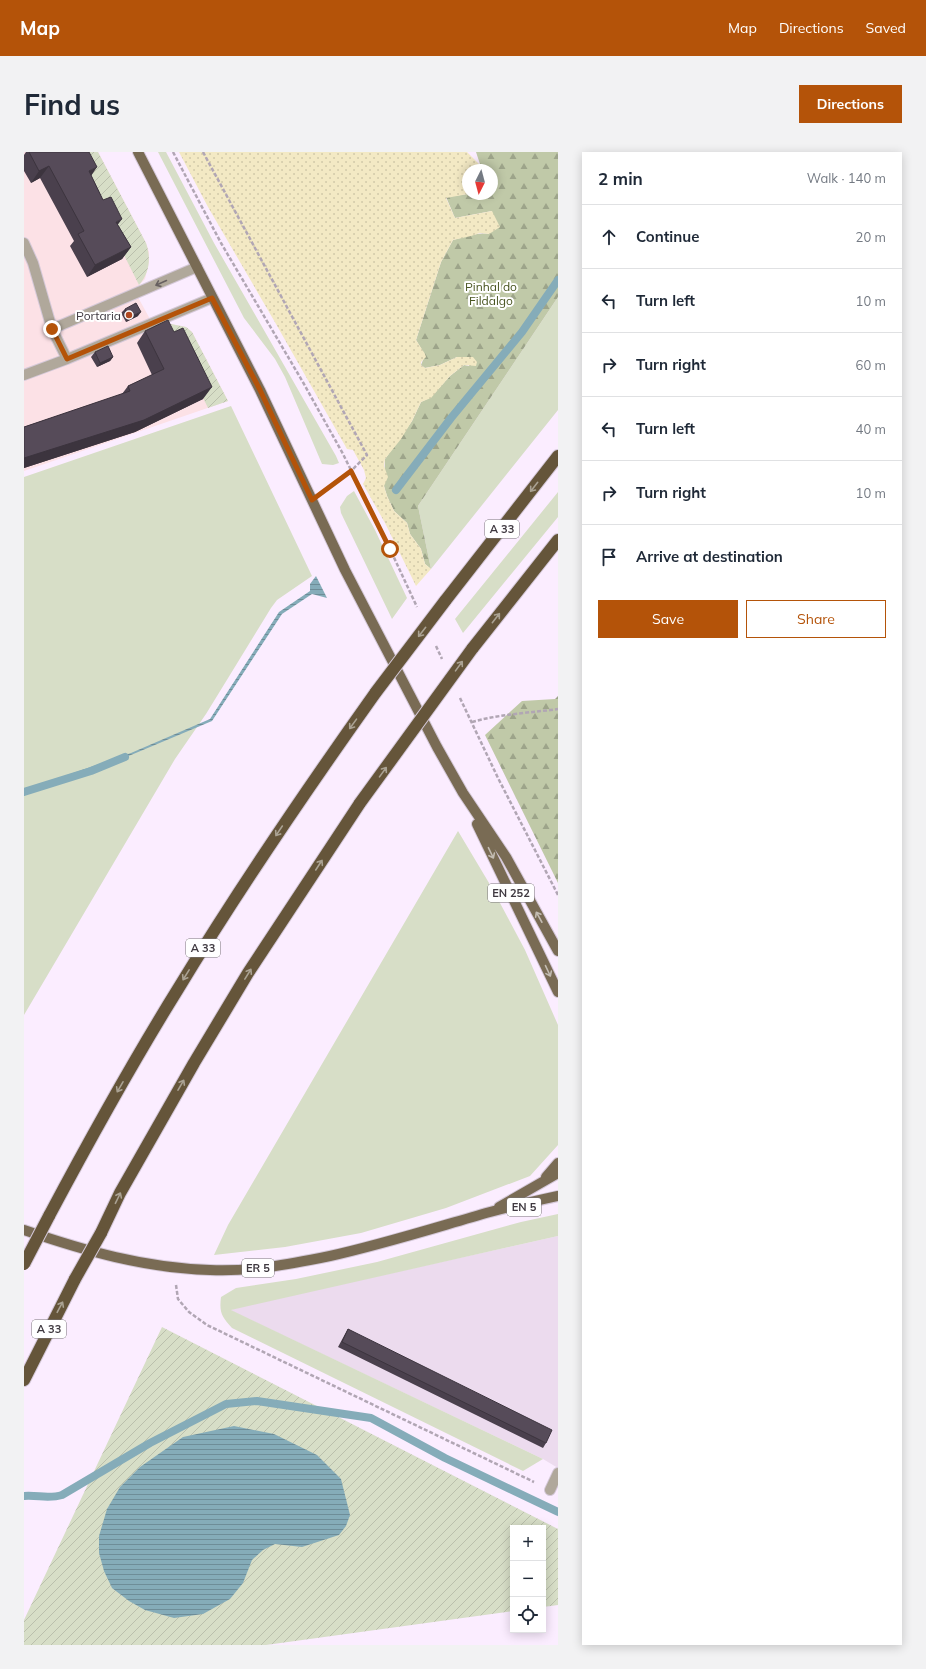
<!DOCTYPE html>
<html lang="en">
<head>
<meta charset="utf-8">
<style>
  body { margin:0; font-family:Mulish,sans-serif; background:#f2f2f3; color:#1f2937 }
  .controls { position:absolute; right:12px; bottom:12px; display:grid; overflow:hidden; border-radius:0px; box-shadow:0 2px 10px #0003 }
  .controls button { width:36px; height:36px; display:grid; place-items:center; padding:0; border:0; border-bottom:1px solid #e0e1e3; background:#fff; color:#1f2937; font:20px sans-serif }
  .compass { position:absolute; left:438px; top:12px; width:36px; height:36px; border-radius:50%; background:#fff; box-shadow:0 2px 10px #0003; rotate:186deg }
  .stop { position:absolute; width:12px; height:12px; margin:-9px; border:3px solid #b45309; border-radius:50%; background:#fff }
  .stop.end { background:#b45309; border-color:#fff; box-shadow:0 1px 4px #0008 }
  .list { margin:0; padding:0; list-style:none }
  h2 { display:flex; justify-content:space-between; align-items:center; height:52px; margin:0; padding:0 16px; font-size:17px }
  h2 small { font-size:13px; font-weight:400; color:#747a83 }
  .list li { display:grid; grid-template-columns:26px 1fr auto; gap:12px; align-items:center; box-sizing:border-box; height:64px; padding:0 16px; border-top:1px solid #e0e1e3 }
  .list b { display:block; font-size:15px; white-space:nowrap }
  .list em { font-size:13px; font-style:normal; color:#747a83 }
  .actions { display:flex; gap:8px; padding:12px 16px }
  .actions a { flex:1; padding:9px 0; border:1px solid #b45309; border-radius:0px; text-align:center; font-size:14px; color:#b45309 }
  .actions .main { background:#b45309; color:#fff }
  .icon { flex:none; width:22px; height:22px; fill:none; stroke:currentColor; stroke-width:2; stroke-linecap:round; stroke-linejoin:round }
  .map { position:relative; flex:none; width:534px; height:1493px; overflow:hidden; border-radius:0px }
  header { display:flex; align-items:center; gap:24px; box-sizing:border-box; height:56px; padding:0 20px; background:#b45309; color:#fff }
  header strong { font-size:19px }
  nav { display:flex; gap:22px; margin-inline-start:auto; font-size:14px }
  .intro { display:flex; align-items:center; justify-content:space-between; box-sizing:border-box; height:96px; padding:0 24px }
  h1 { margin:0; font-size:28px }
  .button { padding:10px 18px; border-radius:0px; background:#b45309; color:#fff; font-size:14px; font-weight:700 }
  main { display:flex; gap:24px; padding:0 24px }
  aside { flex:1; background:#fff; border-radius:0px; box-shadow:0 2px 10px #0003 }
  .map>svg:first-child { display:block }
  .commercial { fill:#ecdbee }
  .industrial { fill:#fce1e6 }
  .grass { fill:#d7dec7 }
  .forest { fill:url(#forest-firs) }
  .sand { fill:url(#sand-dots) }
  .garden { fill:url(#garden-furrows) }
  .water { fill:url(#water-rules) }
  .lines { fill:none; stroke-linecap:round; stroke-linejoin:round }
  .stream { stroke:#85acb9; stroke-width:8 }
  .lane-casing { stroke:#d5c9d9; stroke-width:12 }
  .primary-casing { stroke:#d5c9d9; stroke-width:12 }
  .highway-casing { stroke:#d5c9d9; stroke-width:14 }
  .path { stroke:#b1a6b4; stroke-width:2.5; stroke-dasharray:4 2; stroke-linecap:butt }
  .lane { stroke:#b0a89b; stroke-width:10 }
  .primary { stroke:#796b54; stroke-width:10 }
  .highway { stroke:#65553a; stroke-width:12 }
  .highway-bridge-casing { stroke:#d5c9d9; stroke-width:14; stroke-linecap:butt }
  .highway-bridge { stroke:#65553a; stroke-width:12 }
  .wall { fill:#4a404d }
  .shaded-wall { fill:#3c343e }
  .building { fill:#564b59; stroke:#3c343e }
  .oneway { stroke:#676060 }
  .oneway2 { stroke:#aaa293 }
  .oneway3 { stroke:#c3bcb2 }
  .route { stroke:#b45309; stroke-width:5 }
  .poi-dot { fill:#b04921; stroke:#fff; stroke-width:1.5 }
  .labels { text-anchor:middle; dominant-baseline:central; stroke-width:4; stroke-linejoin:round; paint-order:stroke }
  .shield { fill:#fff; stroke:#797479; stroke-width:1 }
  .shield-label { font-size:11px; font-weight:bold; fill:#3f3940 }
  .park-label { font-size:12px; fill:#495521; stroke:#fff }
  .poi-label { font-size:12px; fill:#3f3940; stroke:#fff; text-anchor:end }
</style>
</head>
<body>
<header>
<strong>Map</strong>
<nav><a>Map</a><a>Directions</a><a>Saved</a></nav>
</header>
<div class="intro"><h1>Find us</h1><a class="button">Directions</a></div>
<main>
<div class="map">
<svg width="534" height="1493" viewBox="0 0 534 1493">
  <defs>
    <pattern id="forest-firs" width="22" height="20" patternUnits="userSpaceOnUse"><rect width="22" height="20" fill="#c0c9a8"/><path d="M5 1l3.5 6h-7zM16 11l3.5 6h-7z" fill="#9da48a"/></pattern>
    <pattern id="sand-dots" width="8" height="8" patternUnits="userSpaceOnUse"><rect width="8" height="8" fill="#f3e9c4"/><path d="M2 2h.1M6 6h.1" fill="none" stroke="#d1c9a9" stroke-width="1.8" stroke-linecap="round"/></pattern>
    <pattern id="garden-furrows" width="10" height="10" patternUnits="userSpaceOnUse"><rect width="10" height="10" fill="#d7dec7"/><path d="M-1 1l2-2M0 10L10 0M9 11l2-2" fill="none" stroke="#babfac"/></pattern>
    <pattern id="water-rules" width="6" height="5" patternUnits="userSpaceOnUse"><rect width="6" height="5" fill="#85acb9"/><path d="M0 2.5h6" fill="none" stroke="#6e8d98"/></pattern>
  </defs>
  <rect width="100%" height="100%" fill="#fbedff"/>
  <path class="commercial" d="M534,1084V1316L519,1307L206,1158L224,1153Z"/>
  <path class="industrial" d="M0,0H74L122,91L125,100V110L121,127L110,138L132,178L147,172L162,175L168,180L204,249L0,319Z"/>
  <path class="grass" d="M134,0H142L190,91L312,304L315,311L309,313L298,312L261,225L251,207L220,166Z
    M534,145V258L407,417L394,354Z
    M207,254L288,424L253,448L247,456L182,562L151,607L0,863V325Z
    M330,339L351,378L383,446L368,467L317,361L316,355L323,344Z
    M534,340V365L439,481L431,467Z
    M434,679L468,736L501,798L534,873V993L506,1024L422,1056L337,1081L261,1095L190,1103L204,1073Z
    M534,1062V1084L207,1158L519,1307L499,1319L208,1176C198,1165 195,1161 197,1145L212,1136L272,1127L353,1110L497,1070Z"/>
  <path class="forest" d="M452,0H534V145L394,354L407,417L401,412L397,397L386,382L383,371L370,359L363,344L360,334L361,307L388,269L397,250L407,245L426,224L440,213L445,214L449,205H433L416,213L401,216L397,213L401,203L392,188L417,110L429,88C441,85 453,80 465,82L468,59L431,66L422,45L444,42H468V18H458Z
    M534,544V731L461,583L498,549L531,547Z"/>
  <path class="sand" d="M155,0H443L457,14L458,18H444V42L422,46L431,66L468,59L476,75L465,82L456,81L447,84L429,88L417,110L392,188L401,202L402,205L397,210V213L401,216L416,213L433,205H449L453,210L452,214L440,213L426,224L407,246L397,250L388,269L377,287L361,307L360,314L364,325L360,334L363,344L370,359L383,371L386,382L397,397L401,412L407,417L392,434L361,371L339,332L342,326L340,318L329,298L323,297L252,172L184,55Z"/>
  <path class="garden" d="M54,0H74L122,91C127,105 126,121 115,133L90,83Z
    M147,172L162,175L168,180L204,249L184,256L151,188Z
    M138,1175L534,1377V1453L519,1455V1376H489V1459L242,1493H0V1468Z"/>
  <path class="water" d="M292,424L303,446L288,442L258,462L188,569L107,603L0,641V638L107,601L186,567L255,460L286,439V432Z
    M210,1274L250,1282L293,1303L317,1327L326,1363L322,1374L315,1383L278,1395L251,1392L239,1398L228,1408L219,1431L206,1447L179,1462L150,1466L121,1458L105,1449L88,1436L80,1419L75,1401V1384L83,1357L96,1335L116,1315L159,1285Z"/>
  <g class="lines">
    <path class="stream" d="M372,338L427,266L498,180L534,128
      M0,640L67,619L101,605
      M0,1344C14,1343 25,1347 38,1343L126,1291L202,1252L233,1249L347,1266L421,1306L534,1360"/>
    <g class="lane-casing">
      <path id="lane" d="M0,91L9,111L28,177L43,207
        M28,177L173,115
        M0,223L43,207L188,146
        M526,1338L534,1321"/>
    </g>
    <g class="primary-casing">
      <path id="primary" d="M114,0L236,238L321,418L413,595L439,641L482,705L534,799
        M453,672L534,840
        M522,1025L534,1011
        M475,1055L534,1021
        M0,1078C61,1099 121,1116 186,1118C226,1120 266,1112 306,1104C360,1092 413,1075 466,1060C489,1054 511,1049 534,1044"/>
    </g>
    <g class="highway-casing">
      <path id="highway" d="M421,449L534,304
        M448,497L534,388
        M25,1064C66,987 108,911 154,837C216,735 283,637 352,540
        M77,1081L96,1041L170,911L224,821L336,651
        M0,1228L51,1127"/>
    </g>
    <path class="path" d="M149,0L197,91L280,232L319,302L366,397L393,455
      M179,0L343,303L327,319L303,337
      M412,494L418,507
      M436,546L474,626L534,743
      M448,570C476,562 505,561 534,557
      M152,1133L154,1147L165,1160L183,1173L510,1330"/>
    <use href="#lane" class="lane"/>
    <use href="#primary" class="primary"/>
    <use href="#highway" class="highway"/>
    <g class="highway-bridge-casing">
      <path id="highway-bridge" d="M352,540L421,449
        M336,651L448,497
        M0,1112L25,1064
        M51,1127L77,1081"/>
    </g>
    <use href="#highway-bridge" class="highway-bridge"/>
  </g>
  <path class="wall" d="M2,0H65L67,23L79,48L107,95L98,107L63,125L46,94L50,89L16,26L7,31L0,19V3Z
    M101,157L114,164L102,170L97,161Z
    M121,179L179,247L111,280L0,316V275L98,242L104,234L128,223L113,191Z
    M71,200L89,205L86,209L73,215L67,205Z
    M324,1177L522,1291L519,1296L314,1195L321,1182Z"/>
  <path class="shaded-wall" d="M25,14L16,26L7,31L15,19Z
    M73,15L65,27V19Z
    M98,67L89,79L92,70Z
    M107,95L98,107L63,125L71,113Z
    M117,160L114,164L102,170L105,165Z
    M89,205L86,209L73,215L76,211Z
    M188,235L179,247L111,280L0,316V306Z"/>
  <path class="building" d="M5,0H65L73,15L65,19L79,48L87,45L98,67L92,70L107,95L71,113L54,82L60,79L25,14L15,19Z
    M112,151L117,160L105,165L101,157Z
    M144,168L150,180L159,176L188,235L120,268L0,306V275L106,239L104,234L140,217L121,179Z
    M84,194L89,205L76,211L71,200Z
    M324,1177L528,1278L522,1291L318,1190Z"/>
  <defs><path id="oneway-shaft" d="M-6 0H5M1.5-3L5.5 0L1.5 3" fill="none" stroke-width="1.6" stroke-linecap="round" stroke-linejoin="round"/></defs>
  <use class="oneway" href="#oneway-shaft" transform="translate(137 131) rotate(156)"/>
  <g class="oneway2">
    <use href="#oneway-shaft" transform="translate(510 335) rotate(128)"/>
    <use href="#oneway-shaft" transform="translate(472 466) rotate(-52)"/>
    <use href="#oneway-shaft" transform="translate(398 480) rotate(128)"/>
    <use href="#oneway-shaft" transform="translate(435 514) rotate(-54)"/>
    <use href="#oneway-shaft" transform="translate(329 572) rotate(126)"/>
    <use href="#oneway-shaft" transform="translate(359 620) rotate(-54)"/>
    <use href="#oneway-shaft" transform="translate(255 679) rotate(124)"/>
    <use href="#oneway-shaft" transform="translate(295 713) rotate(-57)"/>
    <use href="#oneway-shaft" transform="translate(224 822) rotate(-58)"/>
    <use href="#oneway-shaft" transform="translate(162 823) rotate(122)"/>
    <use href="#oneway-shaft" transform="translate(157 933) rotate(-60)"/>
    <use href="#oneway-shaft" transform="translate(96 935) rotate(120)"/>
    <use href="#oneway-shaft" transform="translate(94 1046) rotate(-64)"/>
    <use href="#oneway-shaft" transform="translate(36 1155) rotate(-62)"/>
  </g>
  <g class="oneway3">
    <use href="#oneway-shaft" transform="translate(467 701) rotate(64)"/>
    <use href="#oneway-shaft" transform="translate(515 765) rotate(-119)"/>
    <use href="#oneway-shaft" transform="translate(524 819) rotate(65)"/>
  </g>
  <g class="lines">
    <path class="route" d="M28,177L43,207L188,146L236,238L288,348L327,319L366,397"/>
  </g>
  <circle class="poi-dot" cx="105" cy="163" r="4"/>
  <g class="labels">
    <g class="shield">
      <rect x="461" y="368" width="34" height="18" rx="3"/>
      <rect x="464" y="732" width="46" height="18" rx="3"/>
      <rect x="162" y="787" width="34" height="18" rx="3"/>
      <rect x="483" y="1046" width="34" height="18" rx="3"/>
      <rect x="218" y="1107" width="32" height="18" rx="3"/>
      <rect x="8" y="1168" width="34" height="18" rx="3"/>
    </g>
    <g class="shield-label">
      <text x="478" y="377">A 33</text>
      <text x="487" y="741">EN 252</text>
      <text x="179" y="796">A 33</text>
      <text x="500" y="1055">EN 5</text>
      <text x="234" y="1116">ER 5</text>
      <text x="25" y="1177">A 33</text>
    </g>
    <g class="park-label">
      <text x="467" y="134">Pinhal do<tspan x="467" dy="14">Fildalgo</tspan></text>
    </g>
    <g class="poi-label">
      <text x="97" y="163">Portaria</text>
    </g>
  </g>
</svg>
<div class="controls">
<button>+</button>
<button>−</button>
<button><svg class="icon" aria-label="locate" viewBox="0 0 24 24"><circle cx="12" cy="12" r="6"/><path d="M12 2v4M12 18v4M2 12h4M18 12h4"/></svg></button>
</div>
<svg class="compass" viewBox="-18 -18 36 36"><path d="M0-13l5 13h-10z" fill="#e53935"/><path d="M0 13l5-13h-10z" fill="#747a83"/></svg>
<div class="stop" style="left:366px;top:397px"></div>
<div class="stop end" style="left:28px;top:177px"></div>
</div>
<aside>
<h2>2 min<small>Walk · 140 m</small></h2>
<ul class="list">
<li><svg class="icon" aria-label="ahead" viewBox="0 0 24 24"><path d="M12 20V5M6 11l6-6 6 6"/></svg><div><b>Continue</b></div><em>20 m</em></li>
<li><svg class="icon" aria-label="left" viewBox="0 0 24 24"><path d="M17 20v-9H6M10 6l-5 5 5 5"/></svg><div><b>Turn left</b></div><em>10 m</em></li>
<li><svg class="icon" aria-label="right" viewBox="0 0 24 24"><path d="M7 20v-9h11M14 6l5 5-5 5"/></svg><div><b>Turn right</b></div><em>60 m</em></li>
<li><svg class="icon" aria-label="left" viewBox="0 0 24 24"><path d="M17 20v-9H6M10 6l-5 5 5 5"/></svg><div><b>Turn left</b></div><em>40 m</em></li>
<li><svg class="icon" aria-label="right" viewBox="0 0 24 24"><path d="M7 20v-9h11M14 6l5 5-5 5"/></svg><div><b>Turn right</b></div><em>10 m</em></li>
<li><svg class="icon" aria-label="arrive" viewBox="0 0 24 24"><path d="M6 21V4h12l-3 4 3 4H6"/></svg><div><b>Arrive at destination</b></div></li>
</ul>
<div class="actions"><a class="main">Save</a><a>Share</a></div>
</aside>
</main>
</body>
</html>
